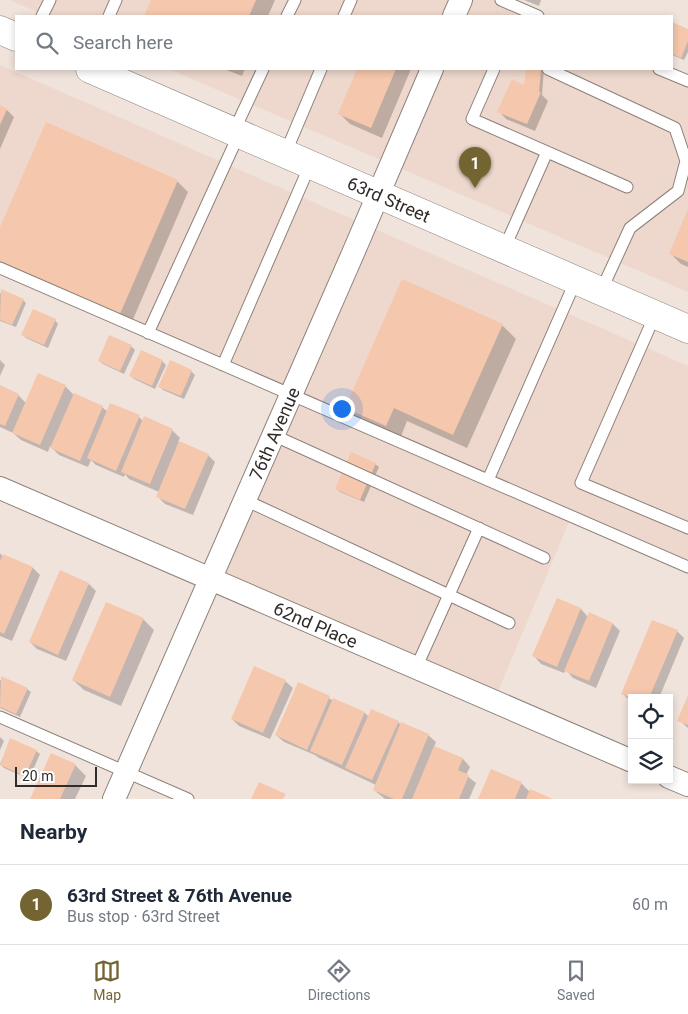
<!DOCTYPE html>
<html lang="en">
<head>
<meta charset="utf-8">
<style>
  body { margin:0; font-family:Roboto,sans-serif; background:#f6f6f7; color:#1f2937 }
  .controls { position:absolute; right:15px; bottom:15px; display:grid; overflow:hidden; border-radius:0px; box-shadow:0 2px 8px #0003 }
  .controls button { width:45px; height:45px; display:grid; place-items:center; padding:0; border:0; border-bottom:1px solid #e0e1e3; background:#fff; color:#1f2937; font:25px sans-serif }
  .scale { position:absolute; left:15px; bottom:12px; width:82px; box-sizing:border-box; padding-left:5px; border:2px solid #312c29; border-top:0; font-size:14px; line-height:18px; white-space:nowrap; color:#312c29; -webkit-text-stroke:4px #fff; paint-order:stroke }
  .you { position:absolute; left:341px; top:408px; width:18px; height:18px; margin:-12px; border:4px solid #fff; border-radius:50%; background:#1a73e8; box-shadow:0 0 0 8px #1a73e833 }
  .badge { display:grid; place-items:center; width:32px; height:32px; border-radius:50%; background:#746431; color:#fff; font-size:16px; font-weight:700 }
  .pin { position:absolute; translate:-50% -41px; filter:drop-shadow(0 1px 2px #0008) }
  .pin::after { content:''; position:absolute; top:26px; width:18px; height:15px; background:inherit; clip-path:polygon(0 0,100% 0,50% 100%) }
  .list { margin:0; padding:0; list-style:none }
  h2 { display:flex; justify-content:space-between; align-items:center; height:65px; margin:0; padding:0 20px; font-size:21px }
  h2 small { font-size:16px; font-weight:400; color:#747a83 }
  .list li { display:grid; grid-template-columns:32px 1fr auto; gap:15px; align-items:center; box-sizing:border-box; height:80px; padding:0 20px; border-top:1px solid #e0e1e3 }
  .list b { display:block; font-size:19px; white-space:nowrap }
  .list p { margin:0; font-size:16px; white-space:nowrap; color:#747a83 }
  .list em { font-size:16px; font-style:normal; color:#747a83 }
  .icon { flex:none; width:28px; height:28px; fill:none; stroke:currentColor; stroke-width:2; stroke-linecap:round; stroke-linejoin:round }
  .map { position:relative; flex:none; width:688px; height:799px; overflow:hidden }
  .search { position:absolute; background:#fff; box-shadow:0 2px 8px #0003; left:15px; right:15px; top:15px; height:55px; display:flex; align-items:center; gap:12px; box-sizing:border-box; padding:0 18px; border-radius:0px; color:#747a83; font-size:19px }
  .sheet { height:145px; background:#fff }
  nav { display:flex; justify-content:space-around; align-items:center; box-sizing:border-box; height:70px; border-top:1px solid #e0e1e3; background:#fff; font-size:14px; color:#747a83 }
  nav a { display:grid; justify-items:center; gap:2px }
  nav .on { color:#746431 }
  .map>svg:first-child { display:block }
  .commercial { fill:#eed7cc }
  .shadow { fill:#0003 }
  .building { fill:#f5c7ac }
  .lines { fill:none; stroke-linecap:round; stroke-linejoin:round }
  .service-casing { stroke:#8c817a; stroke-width:13 }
  .minor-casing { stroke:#8c817a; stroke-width:24 }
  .secondary-casing { stroke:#8c817a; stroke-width:29 }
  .service { stroke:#fff; stroke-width:11 }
  .minor { stroke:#fff; stroke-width:22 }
  .secondary { stroke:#fff; stroke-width:28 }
  .labels { text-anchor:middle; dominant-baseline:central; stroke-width:4; stroke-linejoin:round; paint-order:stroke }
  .street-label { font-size:18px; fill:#312c29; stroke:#fff }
</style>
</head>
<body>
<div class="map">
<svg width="688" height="799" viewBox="0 0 688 799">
  <rect width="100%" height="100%" fill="#f0e3dc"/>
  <path class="commercial" d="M9,0H503L540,16H47Z
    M0,65L688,366V573L569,522L496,696L206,571L286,396L0,272Z
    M169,69H661L688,80V292Z"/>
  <path class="shadow" d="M152,0H275L268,16H145Z
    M524,0H541L539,6Z
    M672,24L688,31V52L684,60L672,55Z
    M224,69H245L242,76Z
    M359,69H411L382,138L350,124L339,113Z
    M527,69H544L542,95L548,101L535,131L506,119L499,111L525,87Z
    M0,107L7,110L14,117L0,149Z
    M177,181L188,192L131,324L0,267V230Z
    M688,212V267L681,264L670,253Z
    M2,291L23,300L26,303L16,327L0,321V294Z
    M55,320L58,324L48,348L26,338L23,335Z
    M502,325L516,339L467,448L407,421L400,439L360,421L346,407Z
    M131,346L135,350L124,374L103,364L99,361Z
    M0,360L5,365L0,376Z
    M162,361L166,365L155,389L134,379L131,376Z
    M191,371L195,375L184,399L163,390L159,386Z
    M65,386L74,395L102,407L108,412L139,417L143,421L172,430L180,438L178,442L208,455L215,462L193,515L165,504L157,496L159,492L129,479L125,474L124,477L96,465L91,460L88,467L59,455L50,446L48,452L21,440L13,433L0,427V387L18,395L26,403Z
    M375,464L379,467L364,502L340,492L337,489Z
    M0,553L3,557L33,568L40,575L12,641L0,636Z
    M89,584L96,591L66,661L37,649L30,642Z
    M558,600L581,609L588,617L590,614L613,624L620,631L596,688L573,678L566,670L564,673L541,664L534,656Z
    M143,619L154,630L121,706L84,690L73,680Z
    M677,631L684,638L659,698H632V702L630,701L623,694Z
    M2,678L27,689L31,692L20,717L0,708V681Z
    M285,681L293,688L270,739L239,726L232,719Z
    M299,684L329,698L333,701L334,700L365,713L369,717L398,722L401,725L428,735L436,742L434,747L463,759L470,767L466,775L476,783L469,799H385L374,790L376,785L319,758L315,755L284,742L276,735Z
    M688,699V728L679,720Z
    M0,737L4,741L0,750Z
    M11,740L36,751L40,754L29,779L4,768L0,764Z
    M75,765L86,776L75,799H31Z
    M521,783L530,792L550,799H479Z"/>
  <path class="building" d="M151,0H256L249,16H144Z
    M672,22L688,29V41L681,58L672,54Z
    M357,69H396L371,128L338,114Z
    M526,69H541L539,92H541L527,124L497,112L512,79L524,85Z
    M0,105L7,109L0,125Z
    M46,122L178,180L120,314L0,261V227Z
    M688,209V262L669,254Z
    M402,279L503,324L453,435L394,408L386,426L345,408Z
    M1,289L24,299L12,325L0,320Z
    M33,309L56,319L44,345L21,335Z
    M109,335L132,345L120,371L98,361Z
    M141,350L163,360L152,386L129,376Z
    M170,360L192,370L181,396L158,387Z
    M38,373L66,385L40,445L12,433Z
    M0,385L19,394L5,426L0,424Z
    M74,393L103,406L80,461L50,448Z
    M110,403L140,415L116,471L87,458Z
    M144,416L173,429L150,484L121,472Z
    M179,441L209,454L185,509L156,497Z
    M351,452L376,463L360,500L335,489Z
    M3,554L33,567L4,634L0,632V561Z
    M60,570L89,583L58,655L29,642Z
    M557,598L581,608L557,667L532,656Z
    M106,602L144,618L110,697L72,680Z
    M589,612L613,623L589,681L564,671Z
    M652,620L678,630L649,698H632L621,694Z
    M254,666L286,680L263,733L231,719Z
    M1,676L28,688L16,714L0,707Z
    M298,682L330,696L307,750L275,735Z
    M688,695V725L677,721Z
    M333,698L365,712L342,765L310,751Z
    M371,709L399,721L372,780L345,768Z
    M401,722L429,734L402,799H394L373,790Z
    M10,738L37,750L25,776L0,765Z
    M434,746L463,758L458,770L469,775L459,799H412Z
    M51,753L76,764L60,799H30Z
    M491,769L522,782L515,799H478Z
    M259,782L286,794L283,799H251Z
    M530,789L553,799H526Z"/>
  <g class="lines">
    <g class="service-casing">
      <path id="service" d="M501,0L538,16
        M42,16L50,0
        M109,16L116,0
        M287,16L295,0
        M344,16L351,0
        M494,69L472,119L627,187
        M548,69L675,128L686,161L678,191L630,228L601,291
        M659,69L688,81
        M234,131L263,69
        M285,154L321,69
        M504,249L547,152
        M0,268L688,567
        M655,315L581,483L688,528
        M148,333L239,134
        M223,365L310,165
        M273,435L544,558
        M488,480L576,280
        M245,500L509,623
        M416,668L479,528
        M0,717L188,799"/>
    </g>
    <g class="minor-casing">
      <g id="minor">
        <path d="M454,16L461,0"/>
        <path id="s1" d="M0,488L632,761"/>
        <path d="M669,777L688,785"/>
        <path id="s2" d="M114,799L354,251L432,69"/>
      </g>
    </g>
    <g class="secondary-casing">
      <g id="secondary">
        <path d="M0,30L16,37"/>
        <path id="s3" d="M90,69L688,329"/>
      </g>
    </g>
    <use href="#service" class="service"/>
    <use href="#minor" class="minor"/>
    <use href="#secondary" class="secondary"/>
  </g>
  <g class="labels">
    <g class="street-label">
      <text stroke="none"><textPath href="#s3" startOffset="326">63rd Street</textPath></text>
      <text stroke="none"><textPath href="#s2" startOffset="399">76th Avenue</textPath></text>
      <text stroke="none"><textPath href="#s1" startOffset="344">62nd Place</textPath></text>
    </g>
  </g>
</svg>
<div class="controls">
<button><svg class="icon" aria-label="locate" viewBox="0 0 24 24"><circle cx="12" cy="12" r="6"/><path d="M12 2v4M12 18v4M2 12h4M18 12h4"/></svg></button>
<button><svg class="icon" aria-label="layers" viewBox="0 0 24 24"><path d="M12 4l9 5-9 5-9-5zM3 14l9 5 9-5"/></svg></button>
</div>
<div class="scale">20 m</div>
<div class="you"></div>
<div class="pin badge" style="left:475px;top:188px">1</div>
<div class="search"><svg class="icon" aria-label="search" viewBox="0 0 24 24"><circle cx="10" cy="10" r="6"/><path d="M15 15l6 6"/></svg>Search here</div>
</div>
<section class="sheet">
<h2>Nearby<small></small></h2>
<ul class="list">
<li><span class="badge">1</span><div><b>63rd Street &amp; 76th Avenue</b><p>Bus stop · 63rd Street</p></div><em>60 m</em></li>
</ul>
</section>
<nav>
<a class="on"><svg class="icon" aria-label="map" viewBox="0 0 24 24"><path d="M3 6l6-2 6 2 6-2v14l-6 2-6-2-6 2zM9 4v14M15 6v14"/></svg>Map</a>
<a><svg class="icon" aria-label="directions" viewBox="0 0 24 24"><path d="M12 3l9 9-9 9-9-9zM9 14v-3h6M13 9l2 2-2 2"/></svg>Directions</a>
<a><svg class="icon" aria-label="saved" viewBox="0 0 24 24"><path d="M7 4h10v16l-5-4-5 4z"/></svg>Saved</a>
</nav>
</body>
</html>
